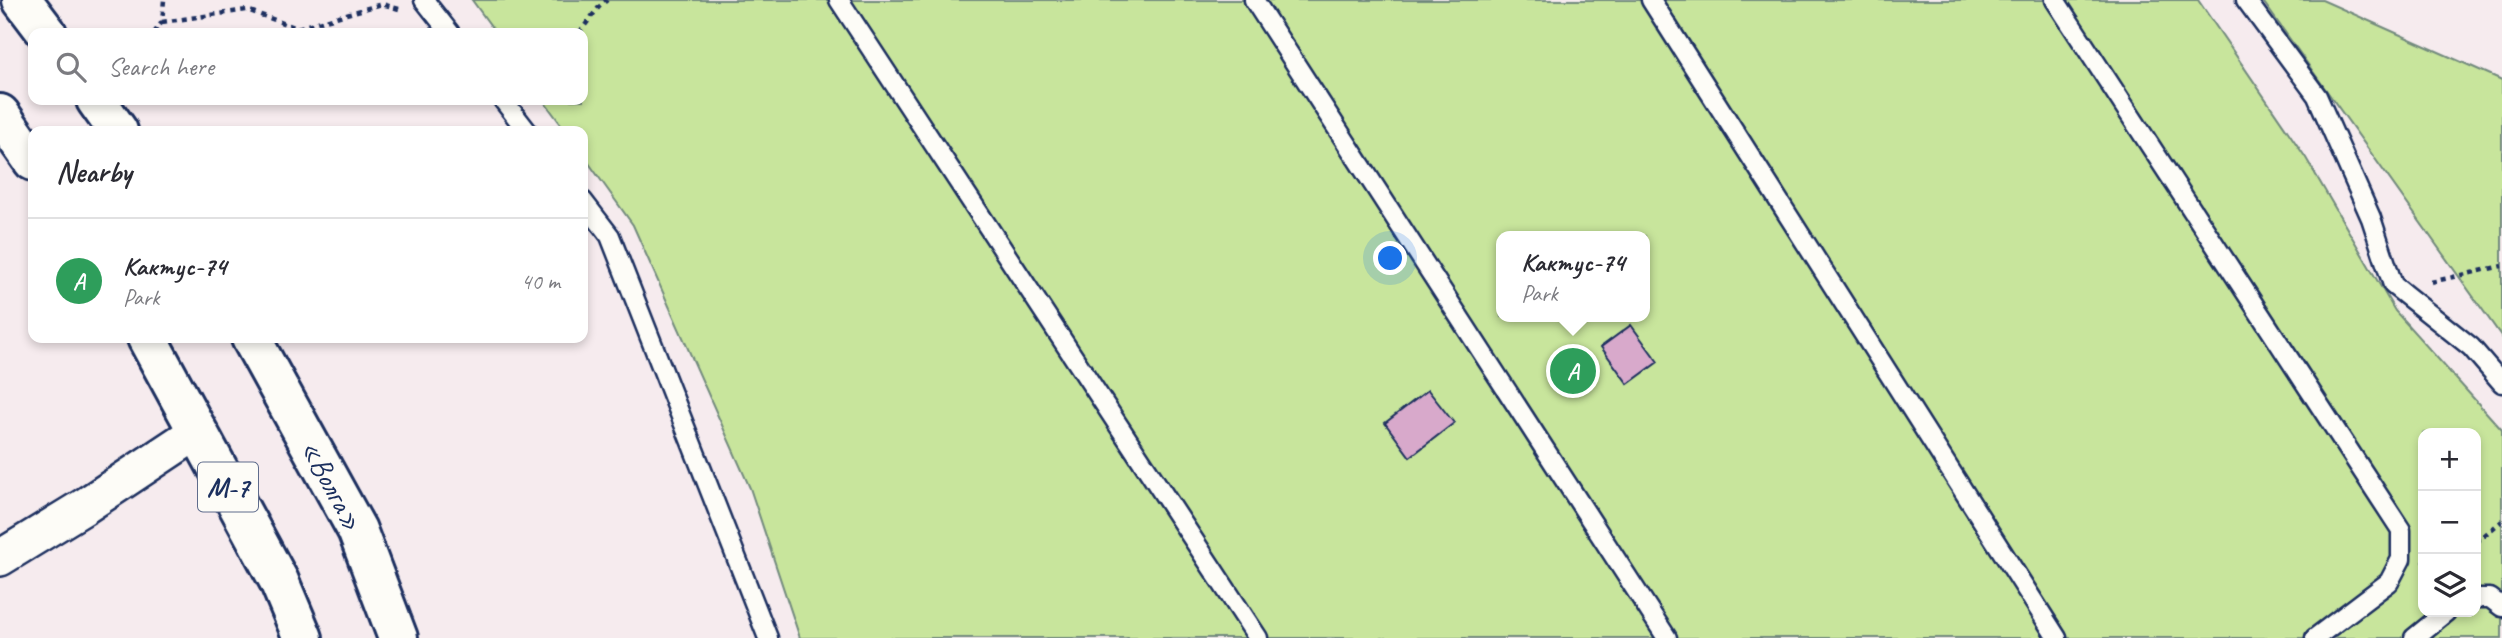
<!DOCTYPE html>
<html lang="en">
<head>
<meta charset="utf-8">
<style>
  body { margin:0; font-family:Caveat,sans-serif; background:#f2f2f3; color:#2b2b33 }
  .controls { position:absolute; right:21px; bottom:21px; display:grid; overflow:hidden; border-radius:14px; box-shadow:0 4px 10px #0003 }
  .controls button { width:63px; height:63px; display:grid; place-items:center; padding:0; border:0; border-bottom:2px solid #e1e1e2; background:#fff; color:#2b2b33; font:35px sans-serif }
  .you { position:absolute; left:1391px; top:259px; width:24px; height:24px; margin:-18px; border:5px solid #fff; border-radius:50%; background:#1a73e8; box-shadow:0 0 0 10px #1a73e833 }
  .badge { display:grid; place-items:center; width:46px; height:46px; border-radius:50%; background:#d93025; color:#fff; font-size:23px; font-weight:700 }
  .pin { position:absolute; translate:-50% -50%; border:4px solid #fff; box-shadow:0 2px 7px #0006 }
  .popup { position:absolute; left:1496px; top:231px; width:154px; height:91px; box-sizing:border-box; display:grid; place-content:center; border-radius:14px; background:#fff; filter:drop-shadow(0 2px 5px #0005); font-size:23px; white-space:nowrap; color:#7c7c81 }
  .popup b { font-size:26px; color:#2b2b33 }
  .popup::after { content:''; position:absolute; left:50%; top:100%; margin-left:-14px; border:14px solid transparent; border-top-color:#fff }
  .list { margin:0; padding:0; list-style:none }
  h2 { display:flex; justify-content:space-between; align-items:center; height:91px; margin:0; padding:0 28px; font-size:30px }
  h2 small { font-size:23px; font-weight:400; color:#7c7c81 }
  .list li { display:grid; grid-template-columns:46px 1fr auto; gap:21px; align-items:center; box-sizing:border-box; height:126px; padding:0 28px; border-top:2px solid #e1e1e2 }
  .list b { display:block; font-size:26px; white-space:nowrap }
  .list p { margin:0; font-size:23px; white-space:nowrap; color:#7c7c81 }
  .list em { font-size:23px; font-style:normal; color:#7c7c81 }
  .icon { flex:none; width:38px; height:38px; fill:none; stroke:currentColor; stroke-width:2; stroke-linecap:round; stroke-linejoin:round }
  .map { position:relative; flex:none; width:2502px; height:638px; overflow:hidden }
  .search { position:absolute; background:#fff; box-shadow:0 4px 10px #0003; left:28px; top:28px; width:560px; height:77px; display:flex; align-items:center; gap:18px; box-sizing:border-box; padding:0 24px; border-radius:14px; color:#7c7c81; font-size:26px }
  .panel { position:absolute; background:#fff; box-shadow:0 4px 10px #0003; left:28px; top:126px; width:560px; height:217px; border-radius:14px }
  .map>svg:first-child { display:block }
  .green { fill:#c8e59c; stroke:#728a7d; stroke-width:2; fill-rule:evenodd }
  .building { fill:#d8a9cb; stroke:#1b2f5e; stroke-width:2 }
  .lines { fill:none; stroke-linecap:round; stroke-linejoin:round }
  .lane-casing { stroke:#1b2f5e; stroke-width:23 }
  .street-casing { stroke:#1b2f5e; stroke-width:40 }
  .highway-casing { stroke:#1b2f5e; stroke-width:44 }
  .path { stroke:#1b2f5e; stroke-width:4.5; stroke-dasharray:5 5; stroke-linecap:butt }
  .lane { stroke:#fdfcf7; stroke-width:18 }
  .street { stroke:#fdfcf7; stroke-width:35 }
  .highway { stroke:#fdfcf7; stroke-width:38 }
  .labels { text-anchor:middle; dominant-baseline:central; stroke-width:5; stroke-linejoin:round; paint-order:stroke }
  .shield { fill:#fdfcf7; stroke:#5f6c8c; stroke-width:2 }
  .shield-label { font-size:28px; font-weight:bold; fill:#1b2f5e }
  .street-label { font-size:30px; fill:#1b2f5e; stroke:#fdfcf7 }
</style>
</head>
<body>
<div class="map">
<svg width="2502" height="638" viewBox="0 0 2502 638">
  <rect width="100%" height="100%" fill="#f6ebee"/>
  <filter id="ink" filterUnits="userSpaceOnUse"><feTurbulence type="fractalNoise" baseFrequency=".0143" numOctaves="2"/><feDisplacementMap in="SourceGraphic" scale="14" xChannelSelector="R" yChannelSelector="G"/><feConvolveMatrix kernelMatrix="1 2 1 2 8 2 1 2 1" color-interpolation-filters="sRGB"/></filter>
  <g filter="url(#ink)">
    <path class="green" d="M472,0H2198L2306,158L2395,311L2502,430V638H800L750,488L633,225L583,155V131H566L543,100H583V33H496ZM1501,236H1645V317H1501ZM2423,433H2476V612H2423Z
      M2262,0H2322L2502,80V337Z"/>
    <path class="building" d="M1631,325L1658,362L1628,384L1601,347Z
      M1428,390L1454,423L1410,457L1385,423Z"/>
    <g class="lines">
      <g class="lane-casing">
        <path id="lane" d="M424,0L450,33
          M839,0L1258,638
          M1254,0L1667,638
          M1651,0L2057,638
          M2055,0L2401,530V559L2389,582L2315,638
          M2246,0L2317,96L2371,218L2393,285L2471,347L2502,383
          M503,100L527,131
          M583,201L610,236L768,638
          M2476,598H2490L2502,607
          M2414,638L2446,612"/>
      </g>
      <g class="street-casing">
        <path id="street" d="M0,558L85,506L198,431"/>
      </g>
      <g class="highway-casing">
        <path id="highway" d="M22,0L47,33
          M96,100L118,131
          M0,114L33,161
          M147,338L279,581L303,638
          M251,338L357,530L398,638"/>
      </g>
      <path class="path" d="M162,22L247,10L297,28L382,4L399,9
        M154,33L162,22L164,0
        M579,33L599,7L607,0
        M2431,282L2502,266
        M2476,542L2502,521"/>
      <use href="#lane" class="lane"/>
      <use href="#street" class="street"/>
      <use href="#highway" class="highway"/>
    </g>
  </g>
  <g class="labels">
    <rect class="shield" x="198" y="462.5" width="60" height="49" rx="5"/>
    <g class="shield-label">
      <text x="228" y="487">М-7</text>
    </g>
    <g class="street-label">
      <text transform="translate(332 485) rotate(62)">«Волга»</text>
    </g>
  </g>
</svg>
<div class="controls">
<button>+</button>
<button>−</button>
<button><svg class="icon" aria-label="layers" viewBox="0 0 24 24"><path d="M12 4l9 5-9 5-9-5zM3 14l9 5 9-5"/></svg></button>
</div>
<div class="you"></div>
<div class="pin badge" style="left:1573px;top:371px;background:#2e9e5b">A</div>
<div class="popup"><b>Кактус-74</b>Park</div>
<div class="search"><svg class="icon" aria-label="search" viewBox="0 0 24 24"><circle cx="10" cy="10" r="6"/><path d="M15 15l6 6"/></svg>Search here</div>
<section class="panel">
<h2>Nearby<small></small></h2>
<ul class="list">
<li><span class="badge" style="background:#2e9e5b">A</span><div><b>Кактус-74</b><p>Park</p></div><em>40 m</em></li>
</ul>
</section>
</div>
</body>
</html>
